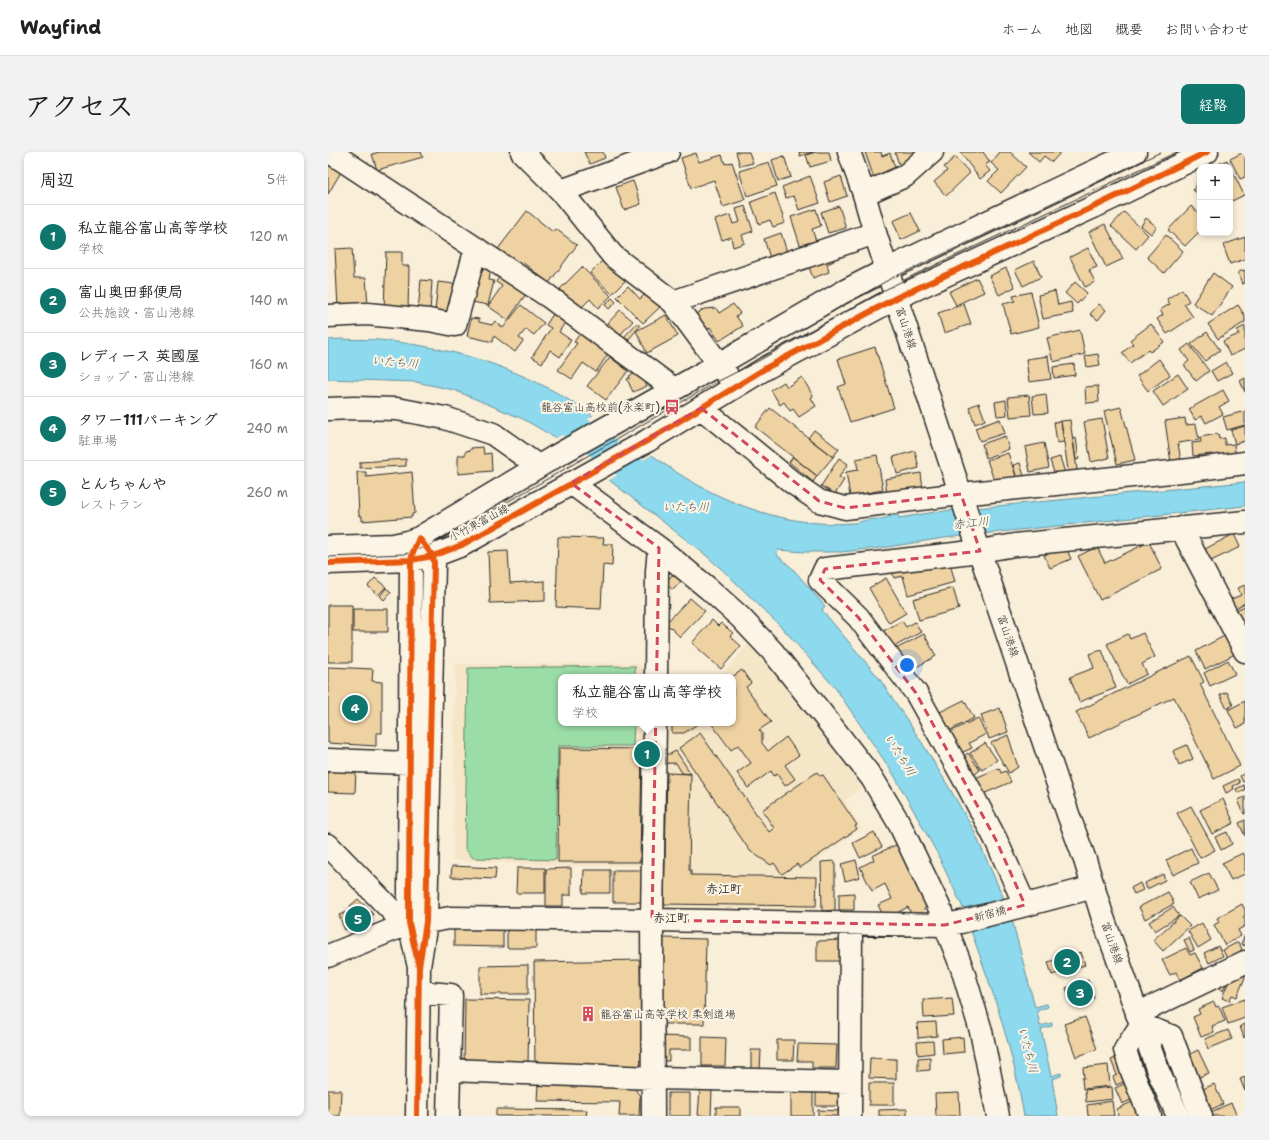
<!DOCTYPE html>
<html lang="ja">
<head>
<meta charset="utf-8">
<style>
  body { margin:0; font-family:"Shantell Sans","Klee One",sans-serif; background:#f2f2f2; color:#222 }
  .controls { position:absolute; right:12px; top:12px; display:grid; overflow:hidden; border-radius:8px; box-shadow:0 2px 6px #0003 }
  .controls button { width:36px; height:36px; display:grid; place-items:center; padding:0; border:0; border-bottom:1px solid #e0e0e0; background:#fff; color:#222; font:20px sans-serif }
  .you { position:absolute; left:579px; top:513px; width:14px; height:14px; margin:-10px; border:3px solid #fff; border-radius:50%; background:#1a73e8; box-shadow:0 0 0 6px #1a73e833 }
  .badge { display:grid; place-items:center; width:26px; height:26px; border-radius:50%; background:#0f766e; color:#fff; font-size:13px; font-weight:700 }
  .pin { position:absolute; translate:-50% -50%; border:2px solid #fff; box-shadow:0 1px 4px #0006 }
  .popup { position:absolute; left:230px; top:522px; width:178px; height:52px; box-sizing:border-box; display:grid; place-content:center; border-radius:8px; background:#fff; filter:drop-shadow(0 1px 3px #0005); font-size:13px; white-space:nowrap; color:#767676 }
  .popup b { font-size:15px; color:#222 }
  .popup::after { content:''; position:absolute; left:50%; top:100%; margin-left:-8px; border:8px solid transparent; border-top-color:#fff }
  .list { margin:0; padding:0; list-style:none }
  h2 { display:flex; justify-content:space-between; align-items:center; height:52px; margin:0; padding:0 16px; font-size:17px }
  h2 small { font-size:13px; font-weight:400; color:#767676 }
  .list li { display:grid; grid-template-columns:26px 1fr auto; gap:12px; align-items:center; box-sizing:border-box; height:64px; padding:0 16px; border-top:1px solid #e0e0e0 }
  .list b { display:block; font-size:15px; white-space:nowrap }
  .list p { margin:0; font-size:13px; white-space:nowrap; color:#767676 }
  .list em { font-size:13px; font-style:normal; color:#767676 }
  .map { position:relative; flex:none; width:917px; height:964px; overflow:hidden; border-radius:8px }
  header { display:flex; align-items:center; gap:24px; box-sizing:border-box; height:56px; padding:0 20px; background:#fff; border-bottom:1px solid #e0e0e0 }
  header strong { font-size:19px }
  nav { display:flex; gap:22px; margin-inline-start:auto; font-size:14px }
  .intro { display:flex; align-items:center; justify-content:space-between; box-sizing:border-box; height:96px; padding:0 24px }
  h1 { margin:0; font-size:28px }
  .button { padding:10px 18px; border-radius:8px; background:#0f766e; color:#fff; font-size:14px; font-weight:700 }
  main { display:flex; gap:24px; padding:0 24px }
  aside { flex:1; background:#fff; border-radius:8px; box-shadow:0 2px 6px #0003 }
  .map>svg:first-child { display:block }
  .built { fill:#f6e6c8 }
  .green { fill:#9bdda7; stroke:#638469 }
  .water { fill:#8dd9ed; stroke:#66939f }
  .pier { fill:#f9eed8 }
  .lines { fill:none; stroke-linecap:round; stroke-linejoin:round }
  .river { stroke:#8dd9ed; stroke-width:28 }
  .building { fill:#efd2a2; stroke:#2b2b2b }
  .minor-casing { stroke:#2b2b2b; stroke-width:25 }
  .major-casing { stroke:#2b2b2b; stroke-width:25 }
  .minor { stroke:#fcf5e5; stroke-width:22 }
  .major { stroke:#fcf5e5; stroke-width:22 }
  .tram { stroke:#2b2b2b; stroke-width:1 }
  .cycleway-casing { stroke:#fcf5e5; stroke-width:8 }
  .cycleway { stroke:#e8590c; stroke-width:6 }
  .marked { fill:none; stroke:#d1495b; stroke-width:3; stroke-dasharray:8 5; stroke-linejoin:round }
  .labels { text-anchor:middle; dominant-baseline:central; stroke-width:4; stroke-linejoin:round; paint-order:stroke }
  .street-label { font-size:11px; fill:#2b2b2b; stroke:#fcf5e5 }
  .poi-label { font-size:11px; fill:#2b2b2b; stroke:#fcf5e5; text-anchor:end }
  .water-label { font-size:12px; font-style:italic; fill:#44565c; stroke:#fcf5e5 }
  .neighbourhood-label { font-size:12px; font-weight:bold; fill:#2b2b2b; stroke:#fcf5e5 }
</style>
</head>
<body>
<header>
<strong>Wayfind</strong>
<nav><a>ホーム</a><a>地図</a><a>概要</a><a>お問い合わせ</a></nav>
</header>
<div class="intro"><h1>アクセス</h1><a class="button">経路</a></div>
<main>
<aside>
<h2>周辺<small>5件</small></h2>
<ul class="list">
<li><span class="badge">1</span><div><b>私立龍谷富山高等学校</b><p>学校</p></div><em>120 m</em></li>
<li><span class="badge">2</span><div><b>富山奥田郵便局</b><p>公共施設 · 富山港線</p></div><em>140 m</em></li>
<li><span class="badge">3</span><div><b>レディース 英國屋</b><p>ショップ · 富山港線</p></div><em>160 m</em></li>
<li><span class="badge">4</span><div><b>タワー111パーキング</b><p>駐車場</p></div><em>240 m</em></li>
<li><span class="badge">5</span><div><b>とんちゃんや</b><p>レストラン</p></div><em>260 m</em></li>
</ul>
</aside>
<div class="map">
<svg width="917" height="964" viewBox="0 0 917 964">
  <rect width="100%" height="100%" fill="#f9eed8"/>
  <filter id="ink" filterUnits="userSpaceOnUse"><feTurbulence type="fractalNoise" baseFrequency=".025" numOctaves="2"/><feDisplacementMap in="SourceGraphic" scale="8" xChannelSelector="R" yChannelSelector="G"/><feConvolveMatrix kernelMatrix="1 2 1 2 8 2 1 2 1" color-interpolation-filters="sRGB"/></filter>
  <g filter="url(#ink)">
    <path class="built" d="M421,491L457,530L537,634L517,648L533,676L491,707L490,760L337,758L331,750V714H232L125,708L127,512L308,511L329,525H233V571H405V525H389H392Z"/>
    <path class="green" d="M307,514V525H233V571H306L305,594H230L228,708L145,706L137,697L140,516Z"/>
    <path class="water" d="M12,187C25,188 38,187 51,188C115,194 176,211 231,242C243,249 254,257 265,264L228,286L195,267L126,238L88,230L0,227V188Z
      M324,303C380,346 454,377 526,371C533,370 540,367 547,367C549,367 551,367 553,367C559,366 564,363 570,363L571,366L607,360L917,330V354L616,386L560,395L514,400H476L450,398L449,403L465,417L497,454L494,458L551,526L593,589L625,642L645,677L676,747L635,756L609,701L566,623L508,537L458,480L400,423L374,400L281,328Z
      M684,768L707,855L719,852L720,855L709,859L712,874L724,871V874L713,877L723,924L733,921V924L724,927L730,964H696C686,901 665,839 643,779Z"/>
    <path class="pier" d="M266,263V266L229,287H226Z
      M324,301L326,302L280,329V326Z"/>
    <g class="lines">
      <path class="river" d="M214,255L244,273L333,338"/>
    </g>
    <path class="building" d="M52,0H93L95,5L49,18L44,2Z
      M256,0H275L277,6L262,12Z
      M408,0H421L425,11L412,14Z
      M471,0H485L472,4Z
      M488,0H501L503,9L482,15L478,3Z
      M537,0H553L554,4L562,1L569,21L547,29Z
      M569,0H586L589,9L572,15L567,1Z
      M632,0H655L662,10L657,13L662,19L652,27Z
      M672,0H682L698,15L673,41L660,29L671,18L663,11Z
      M700,0H733L724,10L716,4L711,10Z
      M916,0H917V25L912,27L902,7Z
      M368,1L371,10L394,3L397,12L404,10L417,48L395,55L386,28L363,36L353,6Z
      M456,4L463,25L450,29L444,8Z
      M627,5L642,21L618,44L606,30L619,19L616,15Z
      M899,8L916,43L904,49L902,44V15H888L887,14Z
      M441,10L449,34L419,44L411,19Z
      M0,13L13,20L0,42Z
      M482,24L492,51L471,58L466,44L458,46L454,35Z
      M513,24L519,44L502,50L496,30Z
      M305,29L313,52L296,58L288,35Z
      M872,29V43L865,38L868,34L870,35L868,32Z
      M447,41L457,71L445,75L442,68L431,72L423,50Z
      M417,54L425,79L414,83L417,91L405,95L403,85L394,88L387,68L402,63L405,72L412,70L408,57Z
      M511,54L518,76L500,81L493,60Z
      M863,54L872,62V79L857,94L840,78Z
      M488,57L493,74L484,77L488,89L472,93L463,65Z
      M199,59L225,80L228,77L249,93L221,131L194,110L192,114L170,97Z
      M796,60L820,83L808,97L783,74Z
      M583,61L592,79L573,88L565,69Z
      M818,66L829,75L823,82L813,74Z
      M777,72L795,107L778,115L761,80Z
      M453,81L459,100L442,106L436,87Z
      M838,83L855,99L836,121L819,105Z
      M917,85V107L902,112L895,93Z
      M24,96L26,126H38L40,154L10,156L7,97Z
      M760,96L769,115L761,118L767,130L757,135L742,105Z
      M58,100H74V114H81L80,159L56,158Z
      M504,102L506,109L499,112L501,120L485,126L479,110Z
      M275,108L298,128L284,142L262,121Z
      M706,109L713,125L695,134L687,118Z
      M156,112L163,117L161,128L166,129L160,153L144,150L151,114Z
      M254,115L283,144L270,156L262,147L252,157L232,137Z
      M678,116L687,135L671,143L661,124Z
      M917,118V131L914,132L910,120Z
      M885,121L904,135L884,164L865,151Z
      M171,125L177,130L180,126L200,139L180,168L160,154L174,134L168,130Z
      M649,126L656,140L628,153L621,140Z
      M93,128L104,129L102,160L90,159Z
      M110,130L127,132L125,161L107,159Z
      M747,130L759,141L749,152L737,141Z
      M300,134L312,147L318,141L329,151L332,155L315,171L289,145Z
      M854,137L861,149L856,152L865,165L839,182L829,167L835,163L832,158L842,152L839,147Z
      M727,139L730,153L743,150L745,161L715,167L710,143Z
      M703,140L711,175L683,182L675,152L687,149L685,144Z
      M284,146L288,150L281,157L277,153Z
      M405,152L412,161L408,164L415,174L391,189L382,175L378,178L368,162L376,157L388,156L391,161Z
      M636,152L643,172L616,181L610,161Z
      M771,152L778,158L770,168L762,162Z
      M193,153L216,171L206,183L198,177L191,186L195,189L187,200L166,184L165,190L139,184L143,166L151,167V170L164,173L167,169L175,176Z
      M910,153L917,164V170L890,187L880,172Z
      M292,158L305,169L292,183L280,171Z
      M227,159L239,167L231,180L243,188L232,205L222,198L214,211L204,205L223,176L218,173Z
      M338,163L350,184L319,201L308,179Z
      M309,171L312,174L300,188L296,185Z
      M823,172L836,190L822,200L820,198L802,211L794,201L805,192L802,188Z
      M917,174V197L902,204L895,189L911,182L909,178Z
      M752,178L757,202L725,210L719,186Z
      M253,180L282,199L268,220L255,211L244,227L230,218L249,191L246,190Z
      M879,180L892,198L877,209L863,192Z
      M861,192L881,219L868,229L856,213L861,209L853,198Z
      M547,195L566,256L522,270L510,235L518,232L510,207Z
      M770,202L772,213L759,215L757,204Z
      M720,204L723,227L701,230L698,207Z
      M282,205L300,219L278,248L259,234Z
      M831,207L842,223L820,239L809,224Z
      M898,210L904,221L889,229L883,219Z
      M746,212L747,223L726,226L725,215Z
      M312,219L319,234L305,240L299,227L302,226L301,224Z
      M850,222L860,237L835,254L825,239Z
      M474,225L485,244L483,246L488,254L471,265L465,257L462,259L456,250L452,253L443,238L456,230L459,235Z
      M917,226V240L912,229Z
      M770,234L771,250L758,251L757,235Z
      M895,238L901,249L891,255L895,262L878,271L874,264L867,268L861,257Z
      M718,242L720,261L706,262L704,244Z
      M701,243L703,263L682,265L680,245Z
      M678,248L679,263L669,264L667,250Z
      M651,251L657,268L647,272L641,255Z
      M793,255L807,308L789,312L776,259Z
      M442,256L505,305L489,324L427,275Z
      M917,259V273L899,278L895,265Z
      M857,266L858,273L868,272L871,288L850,291L853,310L843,311L837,269Z
      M672,267L677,281L652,289L647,276Z
      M774,267L781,306L763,310L756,270Z
      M742,268L750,324L741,325L733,269Z
      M733,269L736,290L729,291L726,270Z
      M917,274V289L907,292L903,278Z
      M486,278L511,297L505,305L480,286Z
      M890,282L891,287L897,286V293L906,292L908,307L885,310L884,302L865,304L864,291L873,290L872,285Z
      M677,284L681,297L658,306L654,292Z
      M748,286L751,307L748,308L745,287Z
      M716,291L721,316L702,320L697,295Z
      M155,295L156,302L163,301L164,319L130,322V303H137L138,299L143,298V296Z
      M587,299L591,316L569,322L565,305Z
      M680,301L689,327L668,334L659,308Z
      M549,303L555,338L522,344L518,320L530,318L528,307Z
      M465,305L489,324L485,330L461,310Z
      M732,305L737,321L727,324L722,308Z
      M511,306L520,312L511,325L516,328L507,342L493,334Z
      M78,307V314L32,316V310Z
      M692,311L696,324L689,327L685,313Z
      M29,320H38V325L84,320L87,361L84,362V365L34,369V364H31Z
      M593,321L595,338L559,344L557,327Z
      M906,382L912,395L883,409L877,397Z
      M230,385L276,386L275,392H285L284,414L275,413L273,457L228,455Z
      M821,390L834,417L772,448L750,404L769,395L777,411Z
      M737,393L743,407L722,416L716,403Z
      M180,399L182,431L217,429V449L162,451L160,400Z
      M621,408L627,430L580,443L575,424L566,426L563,416Z
      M346,421L354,428L345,438L337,431Z
      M47,426L58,435L50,443L40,434Z
      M558,426L578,461L561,471L541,436Z
      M917,433V451L904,458L899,449L913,443L910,436Z
      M58,436L63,440L56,448L52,444Z
      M625,436L631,457L591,468L585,447Z
      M362,446L377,459L352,485L338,471Z
      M0,453H24V510H0Z
      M917,454V473L912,476L908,458Z
      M25,457H60V480H25Z
      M384,468L390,474L393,471L405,481L402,484L413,494L393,517L364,491Z
      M574,469L578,475L587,470L593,480L562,497L553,480Z
      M815,481L827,505L814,512L819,522L799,532L779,492L800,482L802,487Z
      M902,481L911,500L877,517L868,499Z
      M596,482L608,504L585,517L578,505L573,508L568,497Z
      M774,498L788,536L751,550L742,525L766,516L761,502Z
      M863,504L876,530L872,532L912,614L886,627L846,545L761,586L748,560Z
      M900,508L907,522L882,534L876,521Z
      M0,515L45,517L44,529L54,530V581H48V594L0,591Z
      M414,518L423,531L418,535L443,570L431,578L434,581V591L440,599L458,585L471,603L457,613L467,627L457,634L449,622L446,624L443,619L420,636L409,621L423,611L410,593L403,598L383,571H405V525H404Z
      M899,540L905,553L899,557L892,543Z
      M636,548L646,566L619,580L610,561Z
      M917,549V572L909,576L900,558Z
      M672,556L680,580L661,587L653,563Z
      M650,566L658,582L641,591L644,596L631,602L620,581Z
      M344,571H371L356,581H344Z
      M372,581L441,680L446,676L434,658L489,620L492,624L495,623L529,673L527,674L529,677L472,716L469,712L454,722L446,711L443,713L422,699L351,596Z
      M680,583L690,615L681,621L663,591Z
      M657,591L669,608L654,618L642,601Z
      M859,593L865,607L851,613L845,599Z
      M231,596L314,597L312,710H230Z
      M348,599L363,622L354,621L348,611L314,612V602H342Z
      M640,601L652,618L646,623L634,606Z
      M0,615L28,616L27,641L0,640Z
      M671,616L673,621L678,619L683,630L655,642L645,627Z
      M339,621L363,622L361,718H363V723L489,725L488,754L336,752Z
      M917,621V629L915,630L912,624Z
      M910,627L912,631L905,634L906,637L898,641L895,634Z
      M916,633L917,638L910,641L908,637Z
      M917,645V662H916L910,648Z
      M895,647L906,671L884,682L872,658Z
      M863,654L887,698L872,706L849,661Z
      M917,668V684L911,671Z
      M546,680L554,695L532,706L525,691Z
      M899,680L904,692L893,698L887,685Z
      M570,692L599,753L592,763L583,762L580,755L565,763L554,761L550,753L564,747L557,732L544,739L532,715L546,708L544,704Z
      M863,696L870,711L845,723L838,708Z
      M915,701L917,704V722L903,728L894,711Z
      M528,708L532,725L517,729L513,712Z
      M507,709V758L494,759L493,710Z
      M124,714L168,716L167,727L123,725Z
      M189,716H217V741H188Z
      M243,716V743H235V754H218V717Z
      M256,718H282V741H255Z
      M285,718H315L316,750H285Z
      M881,721L890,738L870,747L862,730Z
      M835,722L837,728L819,737L817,731Z
      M812,731L815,738L806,742L803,736Z
      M840,740L846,752L817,767L811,755Z
      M526,741V758H511V742Z
      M30,747L45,762L42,768L17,778L11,763L25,758L22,754Z
      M914,752L917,758V764L915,765L917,768V774L910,778L913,784L897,793L886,773L891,770L889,766Z
      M845,755L851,764L827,779L821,770Z
      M852,764L862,774L835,799L825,788Z
      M874,771L883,788L870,796L860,779Z
      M126,775L175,776V795L126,794Z
      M179,777H208V796H179Z
      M917,783V794L913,792Z
      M335,786L378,787L376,872H334Z
      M861,786L866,798L862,800L856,788Z
      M515,788V809H489V789Z
      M910,790L914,797L907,806L900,809L895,798Z
      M890,794L895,804L881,811L876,801Z
      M858,796L862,803L867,801L875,816L852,828L848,820L842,823L834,808Z
      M753,800L757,813L724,823L720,810Z
      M312,808L313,915L207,917L206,810Z
      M200,813V842H152V814Z
      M917,814V825L909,845L904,843L901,849L894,846L904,821Z
      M900,826L895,839L892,837L888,829Z
      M760,828L766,846L745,854L738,836Z
      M624,846L626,864L596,866L595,848Z
      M137,847L201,848L200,914L136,913Z
      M917,847V866L900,872L894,855Z
      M886,850L888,855L891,854L897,869L884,874L886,880L873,885L865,865L872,862L870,857Z
      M757,865L769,897L748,905L736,872Z
      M608,870L609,884L590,886L589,871Z
      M917,872V885L916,886L912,874Z
      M900,878L904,887L880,897L877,887Z
      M330,884L363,885V898H341V909H329Z
      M374,885L398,886L397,914H374Z
      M635,885L636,900L615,902L614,887Z
      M449,888H466L465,908H449Z
      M605,889L606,901L590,903L589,890Z
      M470,892L509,893L508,916H484V909H469Z
      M423,898H433L432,919H423Z
      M870,898L881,921L869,926L858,904Z
      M602,905V918L590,919V906Z
      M542,906L568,907V927L541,926Z
      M788,906L798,929L788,933L785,925L789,923L783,908Z
      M780,913L782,934L755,937L754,926H756L755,916Z
      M917,925V939L912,927Z
      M210,931L303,932L312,944L311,964H291L292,950L209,949Z
      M541,931H566V953H541Z
      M798,931L805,947L794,952L787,936Z
      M886,932L895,952L882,958L873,938Z
      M485,935V964H463V936Z
      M784,935L785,947L758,950L757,938Z
      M488,936L513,937V954H488Z
      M0,938H13L12,964H0Z
      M372,938H384L383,964L370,963Z
      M340,941H362V964H340Z
      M631,941L632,964H608L607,942Z
      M784,949L786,964H760L759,953Z
      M806,949L813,964H790L789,957Z
      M903,951L909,963L907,964H885L883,960Z
      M388,955H412V964H388Z
      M168,957L259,958L258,964H168Z
      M579,957V964H551V958Z
      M490,958L513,959V964H490Z"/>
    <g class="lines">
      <g class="minor-casing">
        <path id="minor" d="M2,0L220,144L346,237
          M194,0L233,39L285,104L345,150L399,223
          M233,39L340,0
          M536,42L577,24L604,0
          M345,150L547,81
          M0,164L39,162L101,168L127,173L148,96
          M373,256L465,331L491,349L517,356L633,342L862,318L917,311
          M0,257L26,256L69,257L117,266L165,282L210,314
          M243,331L331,396L329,419L328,525
          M853,376L917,499
          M0,395L66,393L79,390L91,386L228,304L391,212L513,141L560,117L807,0
          M331,396L381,437L412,465L445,500L495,563L544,626L571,671L612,757L617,773L634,816L653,879L670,964
          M0,411L83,408L105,404L134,393L319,289L438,216L568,146L772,52L879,0
          M0,608L82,611
          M0,693L68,763L81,771
          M697,753L668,688L641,636L588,541L530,465L492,428L497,417L652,399L687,393L917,370
          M0,804L52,783L81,771L98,770L122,766L324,768L617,773L633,770L766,735
          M91,840L123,843L120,964
          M809,862L917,810
          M121,918L325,926L522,930
          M89,964L91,815L81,771V741L83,408L85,400L91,386L105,404L106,411L98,770L91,815
          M325,964L324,768L327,571
          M522,964L523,772
          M822,964L803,917L797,898L813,873L843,884L873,964"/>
      </g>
      <g class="major-casing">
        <path id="major" d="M521,0L536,42L547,81L648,389L740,662L757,708L774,763L830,919L850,964"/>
      </g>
      <use href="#minor" class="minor"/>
      <use href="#major" class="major"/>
      <path class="tram" d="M438,198L562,127L833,0
        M0,405L77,402L98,395L111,389L385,232L432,208L547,143L586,123L849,0"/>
      <g class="cycleway-casing">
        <path id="cycleway" d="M0,411L83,408L105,404L134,393L319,289L438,216L568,146L772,52L879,0
          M89,964L91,815L81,771V741L83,408L85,400L91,386L105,404L106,411L98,770L91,815"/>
      </g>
      <use href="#cycleway" class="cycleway"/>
    </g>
  </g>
  <path class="marked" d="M373,256L491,349L517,356L633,342L652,399L497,417L492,428L530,465L588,541L668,688L697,753L617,773L324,768L331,396L243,331Z"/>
  <defs>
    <g id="bus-bare" transform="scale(1.2)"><path d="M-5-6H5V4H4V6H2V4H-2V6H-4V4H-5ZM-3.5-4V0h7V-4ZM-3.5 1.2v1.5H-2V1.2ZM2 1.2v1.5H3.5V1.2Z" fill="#d1495b" stroke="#fcf5e5" stroke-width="2.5" paint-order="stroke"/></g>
    <g id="building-bare" transform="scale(1.2)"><path d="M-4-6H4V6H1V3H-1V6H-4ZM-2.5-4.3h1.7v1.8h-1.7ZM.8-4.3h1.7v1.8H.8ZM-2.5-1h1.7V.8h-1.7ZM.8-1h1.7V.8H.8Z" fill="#d1495b" stroke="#fcf5e5" stroke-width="2.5" paint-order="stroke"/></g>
  </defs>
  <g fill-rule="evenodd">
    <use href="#bus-bare" x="344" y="255"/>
    <use href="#building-bare" x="260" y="862"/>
  </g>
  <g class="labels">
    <g class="street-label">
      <text transform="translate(578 176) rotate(72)">富山港線</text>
      <text transform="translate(151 371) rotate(-28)">小竹東富山線</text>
      <text transform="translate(680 484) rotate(71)">富山港線</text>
      <text transform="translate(662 762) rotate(-15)">新宿橋</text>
      <text transform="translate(784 791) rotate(71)">富山港線</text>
    </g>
    <g class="poi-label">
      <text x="332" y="255">龍谷富山高校前(永楽町)</text>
      <text x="272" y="862" text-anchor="start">龍谷富山高等学校 柔剣道場</text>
    </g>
    <g class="water-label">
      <text transform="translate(67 210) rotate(5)">いたち川</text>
      <text x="358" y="355">いたち川</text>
      <text transform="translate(643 371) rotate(-6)">赤江川</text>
      <text transform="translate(572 603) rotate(58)">いたち川</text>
      <text transform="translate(700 898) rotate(75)">いたち川</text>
    </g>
    <g class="neighbourhood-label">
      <text x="396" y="737">赤江町</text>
      <text x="343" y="766">赤江町</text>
    </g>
  </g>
</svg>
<div class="controls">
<button>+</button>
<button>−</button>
</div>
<div class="you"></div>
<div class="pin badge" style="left:319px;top:602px">1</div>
<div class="popup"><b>私立龍谷富山高等学校</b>学校</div>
<div class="pin badge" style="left:739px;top:810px">2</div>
<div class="pin badge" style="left:752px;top:841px">3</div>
<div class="pin badge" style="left:27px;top:556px">4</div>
<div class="pin badge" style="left:30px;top:767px">5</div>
</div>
</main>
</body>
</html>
